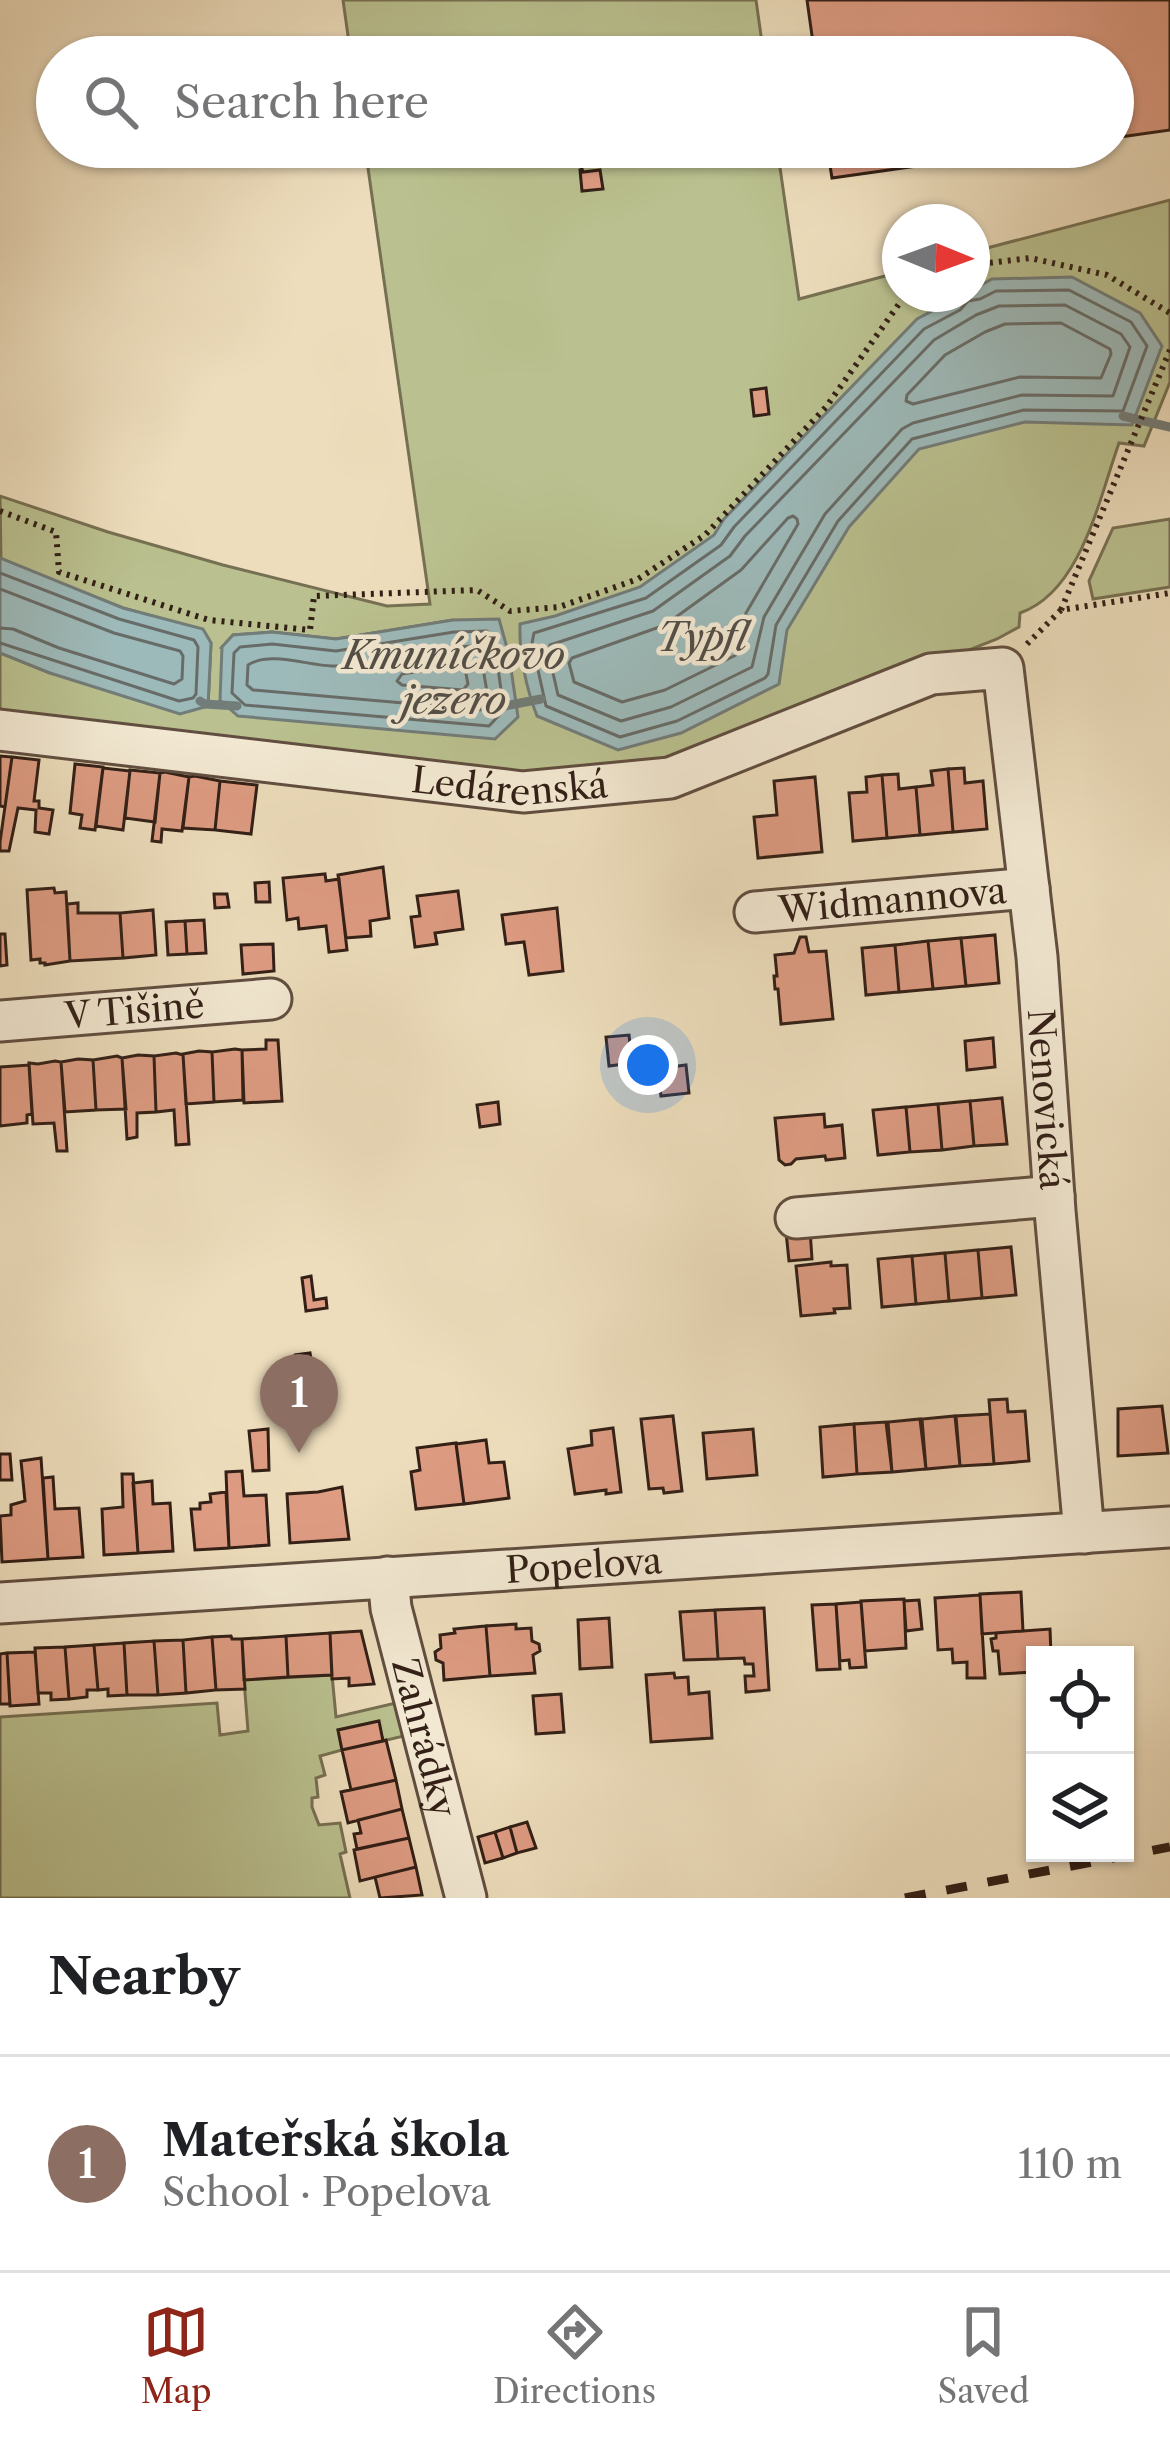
<!DOCTYPE html>
<html lang="en">
<head>
<meta charset="utf-8">
<style>
  body { margin:0; font-family:"Libre Caslon Text",serif; background:#f2f2f2; color:#202124 }
  .controls { position:absolute; right:36px; bottom:36px; display:grid; overflow:hidden; border-radius:0px; box-shadow:0 3px 9px #0004 }
  .controls button { width:108px; height:108px; display:grid; place-items:center; padding:0; border:0; border-bottom:3px solid #e0e0e0; background:#fff; color:#202124; font:60px sans-serif }
  .compass { position:absolute; left:882px; top:204px; width:108px; height:108px; border-radius:50%; background:#fff; box-shadow:0 3px 9px #0004; rotate:91deg }
  .you { position:absolute; left:648px; top:1065px; width:42px; height:42px; margin:-30px; border:9px solid #fff; border-radius:50%; background:#1a73e8; box-shadow:0 0 0 18px #1a73e833 }
  .badge { display:grid; place-items:center; width:78px; height:78px; border-radius:50%; background:#8f2418; color:#fff; font-size:39px; font-weight:700 }
  .pin { position:absolute; translate:-50% -99px; filter:drop-shadow(0 3px 6px #0008) }
  .pin::after { content:''; position:absolute; top:63px; width:42px; height:36px; background:inherit; clip-path:polygon(0 0,100% 0,50% 100%) }
  .list { margin:0; padding:0; list-style:none }
  h2 { display:flex; justify-content:space-between; align-items:center; height:156px; margin:0; padding:0 48px; font-size:51px }
  h2 small { font-size:39px; font-weight:400; color:#757577 }
  .list li { display:grid; grid-template-columns:78px 1fr auto; gap:36px; align-items:center; box-sizing:border-box; height:216px; padding:0 48px; border-top:3px solid #e0e0e0 }
  .list b { display:block; font-size:45px; white-space:nowrap }
  .list p { margin:0; font-size:39px; white-space:nowrap; color:#757577 }
  .list em { font-size:39px; font-style:normal; color:#757577 }
  .icon { flex:none; width:66px; height:66px; fill:none; stroke:currentColor; stroke-width:2; stroke-linecap:round; stroke-linejoin:round }
  .map { position:relative; flex:none; width:1170px; height:1898px; overflow:hidden }
  .search { position:absolute; background:#fff; box-shadow:0 3px 9px #0004; left:36px; right:36px; top:36px; height:132px; display:flex; align-items:center; gap:30px; box-sizing:border-box; padding:0 42px; border-radius:66px; color:#757577; font-size:45px }
  .sheet { height:372px; background:#fff }
  nav { display:flex; justify-content:space-around; align-items:center; box-sizing:border-box; height:168px; border-top:3px solid #e0e0e0; background:#fff; font-size:33px; color:#757577 }
  nav a { display:grid; justify-items:center; gap:6px }
  nav .on { color:#8f2418 }
  .map>svg:first-child { display:block }
  .green { fill:#bac08f; stroke:#767052; stroke-width:3; fill-rule:evenodd }
  .water { fill:#9dbaba; stroke:#727c78; stroke-width:3 }
  .lines { fill:none; stroke-linecap:round; stroke-linejoin:round }
  .shore { stroke:#686c68; stroke-width:3 }
  .stream { stroke:#727c78; stroke-width:9 }
  .building { fill:#de9c83; stroke:#321f16; stroke-width:3 }
  .minor-casing { stroke:#614e40; stroke-width:45 }
  .path { stroke:#321f16; stroke-width:6; stroke-dasharray:3 6; stroke-linecap:butt }
  .minor { stroke:#f3e9d3; stroke-width:39 }
  .rail { stroke:#321f16; stroke-width:9; stroke-dasharray:21 21; stroke-linecap:butt }
  .labels { text-anchor:middle; dominant-baseline:central; stroke-width:9; stroke-linejoin:round; paint-order:stroke }
  .street-label { font-size:36px; fill:#321f16; stroke:#f3e9d3 }
  .water-label { font-size:39px; font-style:italic; fill:#524e47; stroke:#f3e9d3 }
</style>
</head>
<body>
<div class="map">
<svg width="1170" height="1898" viewBox="0 0 1170 1898">
  <rect width="100%" height="100%" fill="#edddbc"/>
  <filter id="stains"><feTurbulence type="fractalNoise" baseFrequency=".00167" numOctaves="4"/><feColorMatrix values="0 0 0 0 .2 0 0 0 0 .09 0 0 0 0 .02 0 0 0 .5 -.17"/></filter>
  <radialGradient id="worn" r=".72"><stop offset=".6" stop-color="#630" stop-opacity="0"/><stop offset="1" stop-color="#630" stop-opacity=".3"/></radialGradient>
  <path class="green" d="M343,0H756L764,57H351Z
    M365,147H777L799,299L900,272V294H972V252L1170,200V382L1144,446L1119,443C1099,499 1081,592 1020,613L1019,627L997,639L676,766L582,784L0,723V653L50,673L208,706L211,643L203,630L123,608L1,561L0,496L108,532L223,565L387,606L430,604ZM453,620L509,655L222,647L233,635L272,632L336,639Z
    M1170,519V587L1093,599L1089,581L1113,528Z
    M332,1675L336,1717L400,1702L408,1735L383,1741L378,1721L338,1730L342,1750L320,1756L325,1775L316,1778L318,1797L312,1798V1807L319,1825L340,1823L346,1852L340,1854L350,1898H0V1717L217,1703L220,1735L248,1731L244,1680Z"/>
  <path class="water" d="M1072,277L1140,313L1162,346L1132,425L1025,422L919,449L849,527L787,630L779,684L681,733L618,750L537,716C526,688 519,654 520,624L555,616L640,587L714,535L724,519L917,319L964,294H972V290L992,279Z
    M0,558L123,608L203,629L211,643L208,706L180,714L50,673L0,653Z
    M453,620L499,619L509,655L518,717L495,739L238,716L220,700L222,647L233,635L272,632L336,639Z"/>
  <g class="lines">
    <path class="shore" d="M1069,290L1131,322L1147,346L1123,411L1024,410L912,439L838,521L776,625L768,674L765,678L677,721L620,737L546,706L532,643L534,633L646,598L721,545L734,527L924,329L960,310L968,301L980,299L996,291Z
      M1065,305L1121,334L1130,347L1113,396L1022,395L913,423L902,429L825,514L764,617L752,667L671,707L621,721L558,695L548,651L550,645L653,611L730,556L745,536L934,340L976,315L999,306Z
      M1061,323L1110,349L1111,354L1101,378L1020,377L913,404L906,401L907,395L945,355L985,332L1005,324Z
      M793,516L797,519L798,524L746,613L736,655L665,690L622,702L574,682L569,663L572,658L665,625L741,570L788,518Z
      M0,573L119,619L194,640L198,647L196,694L193,698L179,701L0,643
      M0,589L114,633L180,651L183,656L182,679L174,684L59,648L13,629L0,628
      M487,631L494,641L504,710L489,726L245,705L232,693L234,653L240,647L272,644L336,651L454,632Z
      M475,646L480,650L489,704L484,710L253,690L247,685L248,665C270,651 306,665 332,666C365,667 420,652 455,647Z
      M461,665L465,669L468,684L463,690L402,685L397,681L402,674Z"/>
    <path class="stream" d="M1123,416L1170,427
      M200,701L205,704L237,706
      M505,706L541,699"/>
  </g>
  <path class="building" d="M807,0H1170V130L1113,138V57H815Z
    M827,147H1052L832,178Z
    M582,169L583,172L600,170L603,189L582,191L580,170Z
    M766,388L769,414L754,416L751,390Z
    M0,756L12,757L5,807L0,806Z
    M12,757L39,760L34,801H39V808L53,810L49,834L35,832L36,810L18,808L9,851H0V842Z
    M75,764L103,767L95,830L80,828L82,815L70,813Z
    M103,768L130,771L123,830L96,826Z
    M964,768L965,783L983,781L987,829L953,832L948,769Z
    M948,769L953,832L920,835L916,787L933,785L931,771Z
    M130,770L160,773L155,822L125,818Z
    M165,772L189,777L182,831L162,829L161,842L152,841L160,773Z
    M898,774L899,789L916,787L920,835L887,838L882,775Z
    M882,775L887,838L853,841L849,793L867,792L866,777Z
    M195,776L220,781L215,830L183,828L189,777Z
    M815,777L822,852L758,858L754,817L777,815L774,781Z
    M220,781L257,785L251,834L215,830Z
    M383,867L389,918L370,921L371,936L346,938L338,875Z
    M325,874L326,881L339,879L347,950L329,952L326,926L299,929L298,918L287,920L283,878Z
    M269,882L270,902H256L255,883Z
    M54,888L55,893L66,892L70,961L45,965V963H40V959L31,960L27,890Z
    M458,891L463,929L435,933L437,944L415,947L411,917L420,916L417,896Z
    M214,894H227L229,907L215,908Z
    M78,903V913H120L123,958L70,961L67,904Z
    M557,908L563,971L529,975L524,942L506,944L502,915Z
    M153,910L156,955L123,958L120,913Z
    M204,920L206,953L187,954L185,921Z
    M185,921L187,954L168,955L166,922Z
    M0,934H5L7,965L0,966Z
    M995,935L999,983L966,986L961,938Z
    M800,937H806L809,952L826,951L833,1019L781,1024L778,989H775L774,976H777L775,955L794,953Z
    M961,938L966,986L933,989L928,941Z
    M928,941L933,989L899,992L895,945Z
    M273,944L274,971L243,974L241,945Z
    M895,945L899,992L866,995L862,948Z
    M629,1035L632,1063L609,1066L606,1037Z
    M993,1038L995,1067L967,1070L965,1041Z
    M266,1040H278L282,1101L244,1103L242,1050L266,1049Z
    M235,1049L242,1050L243,1100L214,1102L212,1052Z
    M199,1051L212,1052L214,1102L186,1104L183,1054Z
    M176,1053L183,1055L189,1144L176,1145L174,1110L156,1112L154,1056Z
    M138,1055L154,1056L156,1112L137,1113V1137L127,1139L122,1058Z
    M117,1056L122,1058L126,1109L96,1110L93,1060Z
    M669,1058L670,1067L686,1065L689,1093L661,1096L656,1060Z
    M78,1059L93,1060L96,1110L65,1112L61,1062Z
    M55,1061L61,1062L67,1151H57L54,1123L33,1124L29,1063L38,1064Z
    M29,1065L32,1114L27,1115V1123L0,1126V1067Z
    M1002,1098L1007,1144L974,1146L970,1101Z
    M970,1101L974,1146L942,1150L938,1104Z
    M498,1102L500,1124L480,1127L477,1105Z
    M938,1104L942,1150L910,1152L906,1107Z
    M906,1107L910,1152L878,1155L873,1110Z
    M824,1114L825,1127L842,1125L845,1158L826,1160L825,1156L796,1159L791,1164L785,1165L779,1160L775,1118Z
    M810,1230L812,1259L789,1261L786,1232Z
    M1011,1247L1016,1295L982,1298L978,1250Z
    M978,1250L982,1298L949,1301L945,1253Z
    M945,1253L949,1301L916,1304L912,1256Z
    M912,1256L916,1304L882,1307L878,1259Z
    M831,1262V1266L847,1265L850,1308L834,1309L835,1313L801,1316L796,1266Z
    M311,1276L314,1300L326,1298L327,1308L306,1311L302,1278Z
    M310,1353L314,1380L286,1381L287,1366L295,1355Z
    M1007,1399L1008,1412L1025,1411L1029,1461L994,1464L989,1400Z
    M1162,1406L1168,1453L1118,1456V1409Z
    M990,1414L994,1464L960,1466L956,1416Z
    M673,1416L682,1491L664,1493L663,1488L649,1489L641,1419Z
    M955,1416L960,1466L926,1469L922,1419Z
    M920,1419L926,1469L892,1472L888,1422Z
    M886,1422L892,1472L857,1474L854,1424Z
    M854,1424L857,1474L823,1477L820,1427Z
    M613,1428L621,1492L606,1494V1490L575,1494L568,1449L592,1445L591,1431Z
    M268,1429L269,1470L253,1471L249,1431Z
    M753,1429L757,1475L707,1479L703,1433Z
    M486,1440L489,1463L504,1462L509,1498L464,1504L456,1444Z
    M456,1443L464,1504L416,1509L411,1472L420,1470L417,1448Z
    M0,1454H10L12,1480H0Z
    M41,1458L48,1559L2,1562L0,1516L11,1515V1505L25,1501L21,1461Z
    M242,1471L244,1496L266,1495L269,1545L229,1548L226,1472Z
    M122,1474H133L138,1553L104,1555L102,1509L123,1507Z
    M53,1477L55,1509L79,1508L83,1557L48,1559L43,1478Z
    M152,1481L153,1504L170,1503L173,1551L138,1553L133,1483Z
    M342,1487L349,1539L290,1543L287,1494L318,1492Z
    M226,1492L229,1548L195,1550L191,1509H200V1503L211,1502L210,1494Z
    M1021,1592L1023,1631L982,1634L980,1594Z
    M980,1595L985,1678H967V1662L953,1663L952,1649L938,1650L935,1598Z
    M904,1599L906,1648L865,1651L861,1601Z
    M919,1600L922,1629L906,1631L904,1601Z
    M861,1602L866,1667L850,1668L849,1660L840,1661L836,1604Z
    M836,1604L840,1669L817,1670L812,1605Z
    M764,1608L769,1690L746,1692L745,1676H754L753,1664H745L744,1658L718,1659L715,1610Z
    M715,1610L718,1659L684,1660L680,1612Z
    M609,1618L612,1667L580,1669L578,1620Z
    M516,1624V1629L531,1628L532,1641L539,1644L540,1651L533,1655L535,1673L490,1676L486,1626Z
    M486,1626L490,1676L444,1680L443,1663L436,1660L435,1652L441,1648L440,1635L455,1633L454,1629Z
    M1050,1629L1051,1655H1035V1672L1000,1674L998,1651H993L991,1639L996,1638V1633Z
    M361,1631L374,1684L349,1686V1678L332,1679L330,1633Z
    M330,1633L332,1675L288,1677L286,1636Z
    M231,1636L232,1639H242L245,1689L216,1690L212,1637Z
    M286,1636L288,1677L244,1680L242,1639Z
    M212,1637L216,1690L186,1693L183,1640Z
    M183,1640L186,1693L158,1695L154,1641Z
    M154,1641L158,1695H127L124,1643Z
    M124,1643L127,1695L108,1696V1689L98,1690L94,1645Z
    M94,1645L98,1690H87V1697L69,1699L65,1647Z
    M65,1647L69,1699L51,1700V1693H38L35,1648Z
    M35,1652L39,1704L10,1706L7,1653Z
    M7,1653L10,1704H0V1654Z
    M674,1673L675,1678L688,1677L689,1694L709,1692L712,1738L651,1742L646,1675Z
    M561,1694L564,1732L536,1734L533,1696Z
    M379,1721L383,1741L342,1750L338,1730Z
    M386,1740L396,1780L351,1790L342,1750Z
    M396,1780L402,1809L348,1823L341,1792Z
    M402,1809L409,1838L357,1849L354,1834L361,1833L358,1820Z
    M527,1822L536,1848L517,1853L510,1827Z
    M510,1827L517,1853L503,1858L495,1832Z
    M495,1832L503,1858L485,1863L478,1837Z
    M409,1838L416,1867L360,1881L354,1850Z
    M416,1867L422,1895L380,1898L375,1877Z"/>
  <g class="lines">
    <g class="minor-casing">
      <g id="minor">
        <path id="s1" d="M0,730L523,792L670,778L931,674L1003,668L1037,957L1055,1211L1084,1533"/>
        <path id="s2" d="M755,912L1029,888"/>
        <path id="s3" d="M0,1021L271,999"/>
        <path d="M796,1218L1054,1196"/>
        <path id="s4" d="M388,1577L391,1608L466,1898"/>
        <path id="s5" d="M0,1603L1170,1527"/>
      </g>
    </g>
    <path class="path" d="M972,265L1030,258L1107,275L1170,313
      M0,511L56,532L59,572L209,620L310,630L314,596L477,590L510,611L559,607L638,579L705,535L826,407L906,294
      M1061,610L1170,350
      M1027,644L1061,610L1170,593"/>
    <use href="#minor" class="minor"/>
    <path class="rail" d="M905,1898L1170,1847"/>
  </g>
  <g class="labels">
    <g class="street-label">
      <text stroke="none"><textPath href="#s1" startOffset="513">Ledárenská</textPath></text>
      <text stroke="none"><textPath href="#s2" startOffset="138">Widmannova</textPath></text>
      <text stroke="none"><textPath href="#s3" startOffset="135">V Tišině</textPath></text>
      <text stroke="none"><textPath href="#s1" startOffset="1461">Nenovická</textPath></text>
      <text stroke="none"><textPath href="#s5" startOffset="585">Popelova</textPath></text>
      <text stroke="none"><textPath href="#s4" startOffset="165">Zahrádky</textPath></text>
    </g>
    <g class="water-label">
      <text x="703" y="637">Typfl</text>
      <text x="454" y="655">Kmuníčkovo<tspan x="454" dy="45">jezero</tspan></text>
    </g>
  </g>
  <rect width="100%" height="100%" filter="url(#stains)"/>
  <rect width="100%" height="100%" fill="url(#worn)"/>
</svg>
<div class="controls">
<button><svg class="icon" aria-label="locate" viewBox="0 0 24 24"><circle cx="12" cy="12" r="6"/><path d="M12 2v4M12 18v4M2 12h4M18 12h4"/></svg></button>
<button><svg class="icon" aria-label="layers" viewBox="0 0 24 24"><path d="M12 4l9 5-9 5-9-5zM3 14l9 5 9-5"/></svg></button>
</div>
<svg class="compass" viewBox="-18 -18 36 36"><path d="M0-13l5 13h-10z" fill="#e53935"/><path d="M0 13l5-13h-10z" fill="#757577"/></svg>
<div class="you"></div>
<div class="pin badge" style="left:299px;top:1453px;background:#8d6e63">1</div>
<div class="search"><svg class="icon" aria-label="search" viewBox="0 0 24 24"><circle cx="10" cy="10" r="6"/><path d="M15 15l6 6"/></svg>Search here</div>
</div>
<section class="sheet">
<h2>Nearby<small></small></h2>
<ul class="list">
<li><span class="badge" style="background:#8d6e63">1</span><div><b>Mateřská škola</b><p>School · Popelova</p></div><em>110 m</em></li>
</ul>
</section>
<nav>
<a class="on"><svg class="icon" aria-label="map" viewBox="0 0 24 24"><path d="M3 6l6-2 6 2 6-2v14l-6 2-6-2-6 2zM9 4v14M15 6v14"/></svg>Map</a>
<a><svg class="icon" aria-label="directions" viewBox="0 0 24 24"><path d="M12 3l9 9-9 9-9-9zM9 14v-3h6M13 9l2 2-2 2"/></svg>Directions</a>
<a><svg class="icon" aria-label="saved" viewBox="0 0 24 24"><path d="M7 4h10v16l-5-4-5 4z"/></svg>Saved</a>
</nav>
</body>
</html>
